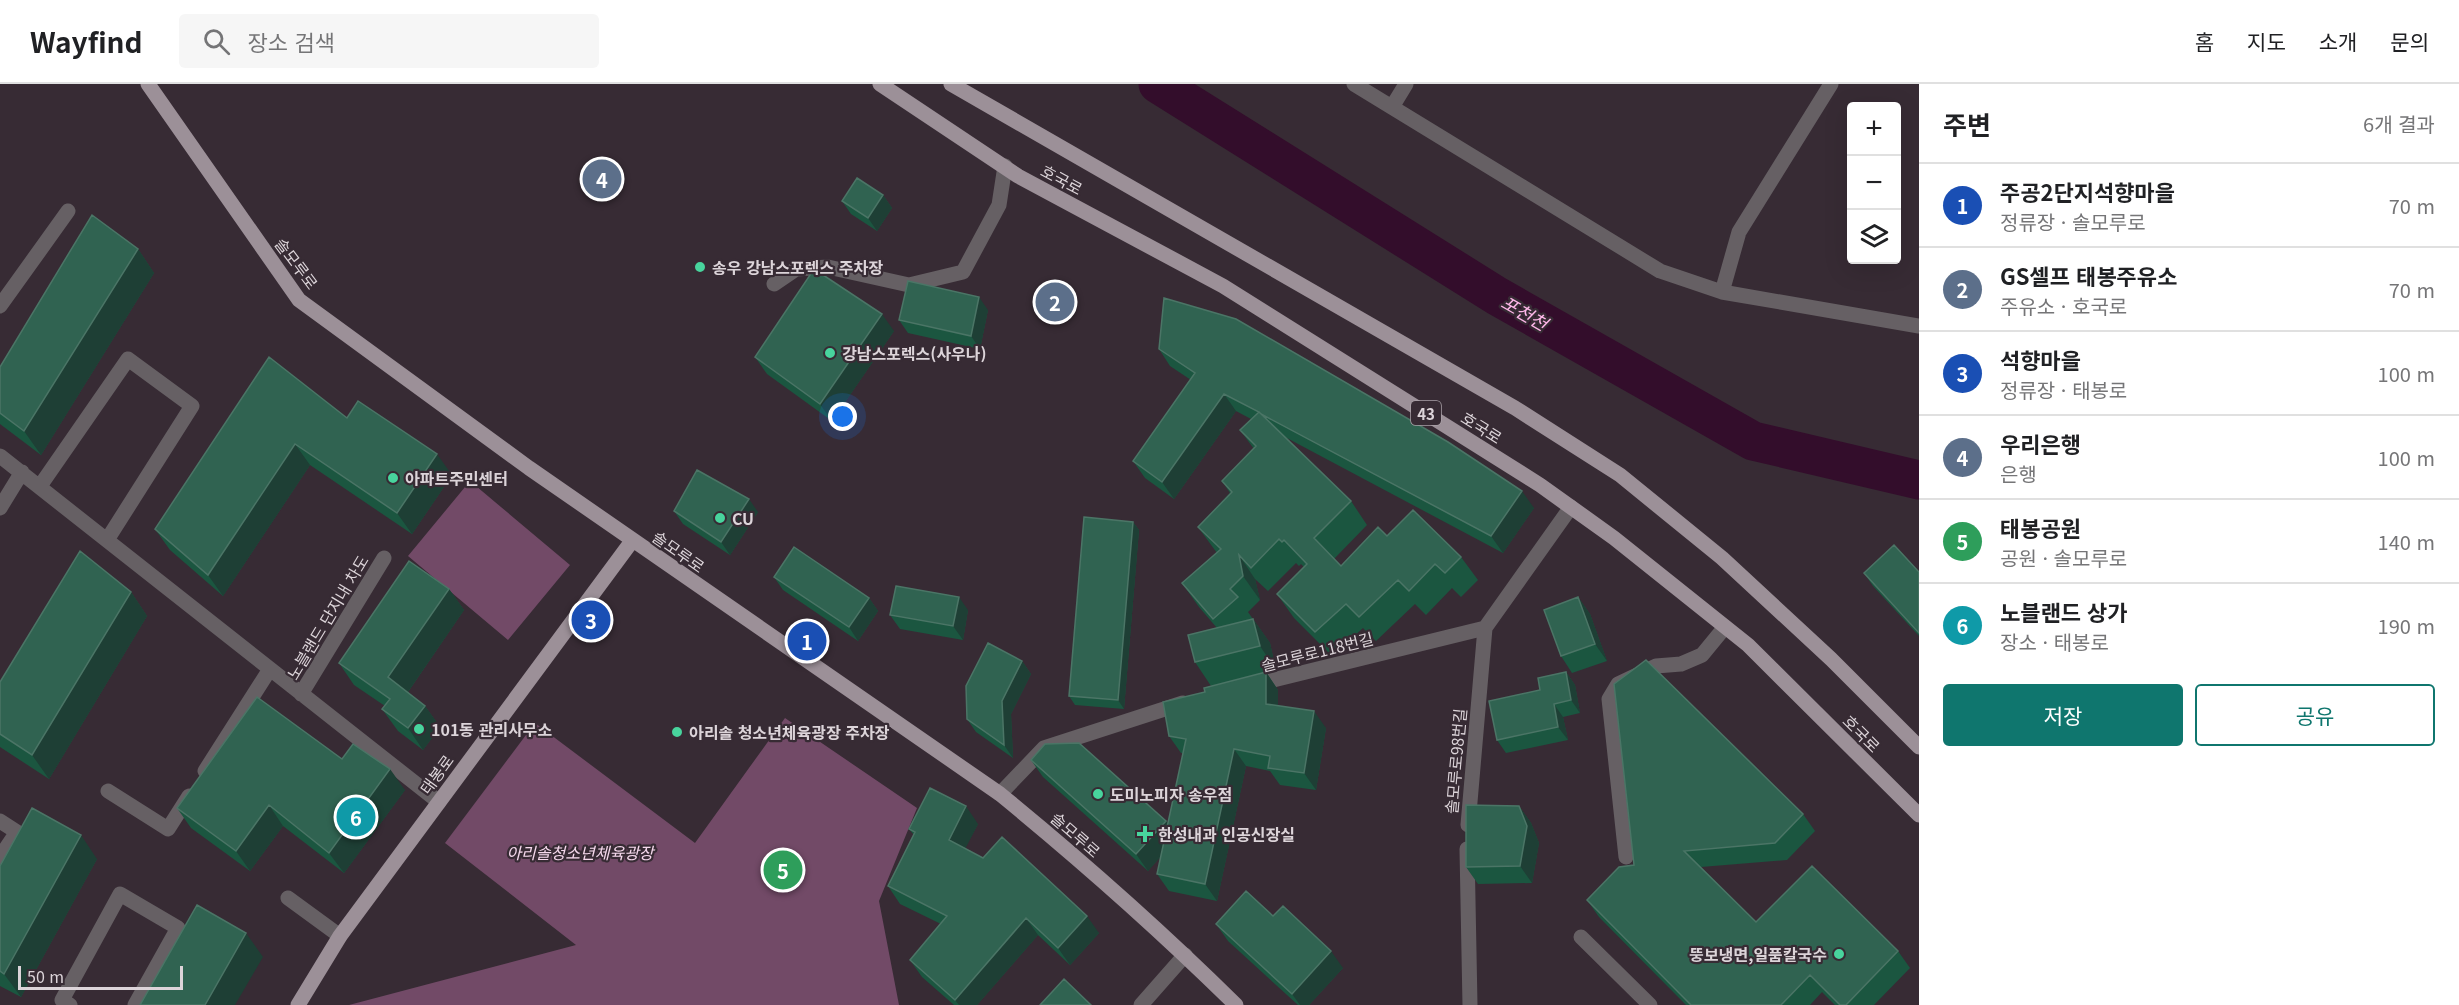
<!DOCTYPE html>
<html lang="ko">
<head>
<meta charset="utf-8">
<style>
  body { margin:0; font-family:Georgia,"Noto Sans KR",serif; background:#f6f6f6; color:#202124 }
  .controls { position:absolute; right:18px; top:18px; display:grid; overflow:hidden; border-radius:6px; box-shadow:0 6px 24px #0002 }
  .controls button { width:54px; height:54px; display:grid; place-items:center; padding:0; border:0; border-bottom:2px solid #e0e0e0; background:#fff; color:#202124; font:30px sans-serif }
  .scale { position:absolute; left:18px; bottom:15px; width:165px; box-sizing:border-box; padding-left:6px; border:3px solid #dcd4d9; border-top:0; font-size:16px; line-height:21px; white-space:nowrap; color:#dcd4d9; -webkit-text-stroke:4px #372b34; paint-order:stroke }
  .you { position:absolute; left:843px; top:333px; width:21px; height:21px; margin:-15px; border:4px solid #fff; border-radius:50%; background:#1a73e8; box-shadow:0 0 0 9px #1a73e833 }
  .badge { display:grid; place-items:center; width:39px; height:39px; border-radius:50%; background:#0f766e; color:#fff; font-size:20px; font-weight:700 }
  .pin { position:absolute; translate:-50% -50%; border:3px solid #fff; box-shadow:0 2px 6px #0006 }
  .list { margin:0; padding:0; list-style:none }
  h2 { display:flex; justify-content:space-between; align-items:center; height:78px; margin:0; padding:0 24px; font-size:26px }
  h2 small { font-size:20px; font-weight:400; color:#757577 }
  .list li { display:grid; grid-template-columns:39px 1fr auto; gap:18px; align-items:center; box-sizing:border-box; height:84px; padding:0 24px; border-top:2px solid #e0e0e0 }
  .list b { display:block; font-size:22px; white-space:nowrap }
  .list p { margin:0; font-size:20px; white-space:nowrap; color:#757577 }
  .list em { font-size:20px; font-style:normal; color:#757577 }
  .actions { display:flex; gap:12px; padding:18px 24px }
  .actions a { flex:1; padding:14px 0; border:2px solid #0f766e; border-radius:6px; text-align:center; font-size:21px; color:#0f766e }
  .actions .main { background:#0f766e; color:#fff }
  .icon { flex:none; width:33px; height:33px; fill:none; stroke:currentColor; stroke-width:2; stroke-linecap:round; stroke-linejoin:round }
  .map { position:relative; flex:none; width:1919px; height:921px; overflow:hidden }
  header { display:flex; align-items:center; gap:36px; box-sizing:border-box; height:84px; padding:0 30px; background:#fff; border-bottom:2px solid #e0e0e0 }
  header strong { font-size:28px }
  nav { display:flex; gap:33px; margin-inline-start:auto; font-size:21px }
  .search { width:420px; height:54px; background:#f6f6f6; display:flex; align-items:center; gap:15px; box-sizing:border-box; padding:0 21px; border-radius:6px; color:#757577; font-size:22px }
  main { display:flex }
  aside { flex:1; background:#fff }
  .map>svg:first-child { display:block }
  .green { fill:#724a67 }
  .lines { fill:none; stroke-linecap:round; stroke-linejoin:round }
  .river { stroke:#330d2b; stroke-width:39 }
  .minor { stroke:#666064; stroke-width:15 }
  .major { stroke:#9c9098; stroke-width:15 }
  .wall { fill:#1b5640 }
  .shaded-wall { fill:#1e3f35 }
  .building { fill:#306351; stroke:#4b7566; stroke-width:1.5 }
  .poi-dot { fill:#48d49d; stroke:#372b34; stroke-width:2 }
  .labels { text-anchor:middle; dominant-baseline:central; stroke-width:4.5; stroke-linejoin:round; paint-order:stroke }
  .shield { fill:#372b34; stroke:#aaa1a8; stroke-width:1.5 }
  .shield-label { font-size:15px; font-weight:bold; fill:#dcd4d9 }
  .street-label { font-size:16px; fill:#dcd4d9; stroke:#372b34 }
  .poi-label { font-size:16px; font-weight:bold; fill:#dcd4d9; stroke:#372b34; text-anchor:start }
  .park-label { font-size:16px; font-style:italic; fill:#f6d9ed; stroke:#372b34 }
  .water-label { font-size:18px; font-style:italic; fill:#feb7e9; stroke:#372b34 }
</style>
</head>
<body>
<header>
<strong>Wayfind</strong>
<div class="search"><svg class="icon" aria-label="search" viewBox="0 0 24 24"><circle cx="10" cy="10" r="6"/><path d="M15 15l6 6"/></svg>장소 검색</div>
<nav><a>홈</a><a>지도</a><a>소개</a><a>문의</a></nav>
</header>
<main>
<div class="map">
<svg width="1919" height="921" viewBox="0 0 1919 921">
  <rect width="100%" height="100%" fill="#372b34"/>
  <path class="green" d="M470,397L570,481L508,556L408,472Z
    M785,634L917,724L879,817L899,921H349L576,861L445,759L535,639L695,759Z"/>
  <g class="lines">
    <path class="river" d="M1158,0L1497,212L1753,357L1919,396"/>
    <path class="minor" d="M1354,0L1660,187L1722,208L1919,242
      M1392,23L1406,0
      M774,200L796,185L828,183L909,201L963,188L999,121L1005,82
      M1722,208L1739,148L1831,0
      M0,222L68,127
      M0,372L439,718
      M40,402L128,275L192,322L107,456
      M0,424L22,388
      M1253,601L1485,544L1571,423
      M301,610L384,474
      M205,687L270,585
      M108,707L168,745L189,712
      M1000,710L1044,664L1183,619
      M0,737L17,748L0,773
      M1468,741L1485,544
      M1467,765L1470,921
      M1626,773L1609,615L1618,600L1656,582L1681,580L1702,571L1725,543
      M288,814L340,852
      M1581,853L1650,921
      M70,921L62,916L120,810L178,844L135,921
      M1141,921L1185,871"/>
    <path class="major" d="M148,0L299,216L529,384L1000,710C1082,777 1161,847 1236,921
      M880,0L1018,92L1223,202L1540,401L1614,454L1748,561L1919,731
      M951,0L1515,324L1620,391L1722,474L1831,575L1919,663
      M298,921L340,852L632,457"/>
  </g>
  <path class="wall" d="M883,111L892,124L877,147L851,130L842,117Z
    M138,165L154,189L41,371L0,340V283Z
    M988,226L980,265L908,249L899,236Z
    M894,247L832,337L767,290L755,273Z
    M1159,265L1534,424L1503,469L1285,353L1351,417L1367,441L1334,475L1341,482L1387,452L1461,473L1478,496L1461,513L1452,504L1426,531L1415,520L1376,557L1363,544L1332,572L1294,534L1277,510L1304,483L1301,480L1299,482L1296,479L1268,507L1255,495L1260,516L1248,528L1270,559L1276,586L1211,602L1195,578L1217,544L1199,523L1182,499L1217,469L1198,443L1230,409L1222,397L1254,365L1240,346L1251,335L1236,327L1174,415L1145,394L1133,377L1191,296L1170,282Z
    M269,273L347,334L452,391L412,450L310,381L223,512L170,466L155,445Z
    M674,427L758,428L730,471L683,440Z
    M1133,438L1139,446L1124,625L1075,621L1069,612Z
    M1919,488V552L1873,502L1864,489Z
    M774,493L869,514L878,527L858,557L783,506Z
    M449,505L464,526L408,608L425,622L440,643L423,666L398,647L382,625L385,622L354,601L339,579Z
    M131,508L147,532L49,695L0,663V598Z
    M1578,513L1590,530L1607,577L1572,589L1561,572Z
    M968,526L963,556L900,545L890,531Z
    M1022,577L1031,590L1011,630L1013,674L976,648L967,635Z
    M1266,588L1278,606V621L1326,644L1316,706L1280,701L1270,687L1246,682L1217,817L1169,807L1157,790L1161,772L1148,787L1043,693L1031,676L1166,737L1168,740L1183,669H1181L1169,652L1205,608Z
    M1566,588L1575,601L1580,629L1563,633L1568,656L1506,669L1497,656L1540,606Z
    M342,675L405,706L344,789L283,742L250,787L191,744L177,724Z
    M1519,722L1531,739L1539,759L1532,799L1478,800L1466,783Z
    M1803,730L1815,747L1787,776L1701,783L1756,838L1898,867L1910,884L1874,921H1835L1822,908L1810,921H1686L1599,833L1587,816L1634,781Z
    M978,740L965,764L1099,849L1070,881L1038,851L977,921H954L922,893L910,876L941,840L900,820L888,802L914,751L909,745Z
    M97,775L21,913L0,902V782Z
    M1216,840L1343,884L1309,921H1298L1228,857Z"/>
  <path class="shaded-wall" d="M883,111L892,124L877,147L868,134Z
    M138,165L154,189L41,371L24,347Z
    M979,213L988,226L980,265L971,252Z
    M882,230L894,247L832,337L820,320Z
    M1224,310L1236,327L1174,415L1162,398Z
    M295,360L310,381L223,512L208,491Z
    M437,370L452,391L412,450L397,429Z
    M1522,407L1534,424L1503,469L1491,452Z
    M749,415L758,428L730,471L721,458Z
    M1133,438L1139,446L1124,625L1118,616Z
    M1239,471L1255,495L1260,516L1243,492Z
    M449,505L464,526L403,615L388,593Z
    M131,508L147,532L49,695L32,671Z
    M959,513L968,526L963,556L953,542Z
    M1578,513L1590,530L1607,577L1595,560Z
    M869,514L878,527L858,557L849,543Z
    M1253,535L1270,559L1276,586L1260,562Z
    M1022,577L1031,590L1011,630L1013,674L1004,661L1002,617Z
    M1266,588L1278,606V637L1266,620Z
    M1566,588L1575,601L1580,629L1571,616Z
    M1554,620L1563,633L1568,656L1558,643Z
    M425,622L440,643L423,666L408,644Z
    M1314,627L1326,644L1316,706L1304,689Z
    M1234,665L1246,682L1217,817L1205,800Z
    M390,685L405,706L344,789L329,769Z
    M269,721L283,742L250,787L236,767Z
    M966,722L978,740L961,773L949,756Z
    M1519,722L1531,739L1539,759L1532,799L1520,782Z
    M1166,737L1177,754L1148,787L1136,770Z
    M81,751L97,775L21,913L4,890Z
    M1087,832L1099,849L1070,881L1058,864Z
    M1026,834L1038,851L977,921H959L955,916Z
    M246,849L263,873L235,921H205Z
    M1331,867L1343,884L1309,921H1300L1292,910Z"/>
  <path class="building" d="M857,94L883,111L868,134L842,117Z
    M92,131L138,165L24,347L0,329V283Z
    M814,185L882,230L820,320L755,273Z
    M908,197L979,213L971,252L899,236Z
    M1164,214L1236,235L1448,358L1522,407L1491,452L1261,330L1259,328L1224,310L1162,398L1133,377L1195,289L1159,265Z
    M269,273L347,334L358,317L437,370L397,429L295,360L208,491L155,445Z
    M1259,328L1351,417L1314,454L1341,482L1378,443L1387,452L1413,426L1461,473L1445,489L1435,480L1409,507L1398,496L1359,533L1346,520L1315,548L1277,510L1307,480L1284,456L1282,458L1279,455L1251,484L1239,471L1243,492L1230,505L1238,513L1213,535L1182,499L1221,465L1198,443L1232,408L1222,397L1256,362L1240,346Z
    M697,386L749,415L721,458L674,427Z
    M1084,433L1133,438L1118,616L1069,612Z
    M1894,461L1919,488V549L1864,489Z
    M794,463L869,514L849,543L774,493Z
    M80,467L131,508L32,671L0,650V598Z
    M409,477L449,505L388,593L425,622L408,644L382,625L390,615L339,579Z
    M896,502L959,513L953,542L890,531Z
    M1578,513L1595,560L1561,572L1544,526Z
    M1253,535L1260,562L1195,578L1188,551Z
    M988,559L1022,577L1002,617L1004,661L967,635L966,602Z
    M1646,576L1803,730L1775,759L1684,767L1756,838L1812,782L1898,867L1846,921H1840L1810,891L1781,921H1691L1587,816L1619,783L1634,781L1614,600Z
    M1266,588V620L1314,627L1304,689L1268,684L1270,672L1234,665L1205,800L1157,790L1186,655L1169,652L1163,618L1205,608L1204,604Z
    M1566,588L1571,616L1554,620L1558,643L1497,656L1489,617L1540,606L1538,594Z
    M257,613L342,675L353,660L390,685L329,769L269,721L236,767L177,724Z
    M1079,659L1166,737L1136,770L1031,676L1045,660Z
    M930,704L966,722L949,756L983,774L1002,753L1087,832L1058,864L1026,834L955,916L910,876L947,832L888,802L915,748L909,745Z
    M1466,721L1519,722L1527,742L1520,782L1466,783Z
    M32,724L81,751L4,890L0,887V782Z
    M1246,807L1273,832L1283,822L1331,867L1292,910L1216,840Z
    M197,821L246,849L205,921H140Z
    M1064,895L1091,921H1040Z"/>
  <g class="poi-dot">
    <circle cx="700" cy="183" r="6"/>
    <circle cx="830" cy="269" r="6"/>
    <circle cx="393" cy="394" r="6"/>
    <circle cx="720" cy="434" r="6"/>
    <circle cx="419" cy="645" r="6"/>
    <circle cx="677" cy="648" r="6"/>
    <circle cx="1098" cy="710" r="6"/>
    <path d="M1142 741h6v6h6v6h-6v6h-6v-6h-6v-6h6z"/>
    <circle cx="1839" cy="870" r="6"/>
  </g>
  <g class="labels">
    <rect class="shield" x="1411" y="317" width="30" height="24" rx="4.5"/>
    <g class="shield-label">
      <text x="1426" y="329">43</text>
    </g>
    <g class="street-label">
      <text transform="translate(1062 95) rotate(28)">호국로</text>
      <text transform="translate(297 179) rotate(53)">솔모루로</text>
      <text transform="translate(1482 343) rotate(32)">호국로</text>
      <text transform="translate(679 467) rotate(35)">솔모루로</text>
      <text transform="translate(327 533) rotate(-59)">노블랜드 단지내 차도</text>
      <text transform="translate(1317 567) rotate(-14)">솔모루로118번길</text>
      <text transform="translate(1862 649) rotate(45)">호국로</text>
      <text transform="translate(1455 677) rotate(-85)">솔모루로98번길</text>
      <text transform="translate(436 690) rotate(-54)">태봉로</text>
      <text transform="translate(1076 750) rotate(41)">솔모루로</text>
    </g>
    <g class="poi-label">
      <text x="712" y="183">송우 강남스포렉스 주차장</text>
      <text x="842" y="269">강남스포렉스(사우나)</text>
      <text x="405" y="394">아파트주민센터</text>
      <text x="732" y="434">CU</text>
      <text x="431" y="645">101동 관리사무소</text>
      <text x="689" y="648">아리솔 청소년체육광장 주차장</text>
      <text x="1110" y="710">도미노피자 송우점</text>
      <text x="1158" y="750">한성내과 인공신장실</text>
      <text x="1827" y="870" text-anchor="end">뚱보냉면,일품칼국수</text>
    </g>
    <g class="park-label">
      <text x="580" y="768">아리솔청소년체육광장</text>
    </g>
    <g class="water-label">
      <text transform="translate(1525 228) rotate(30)">포천천</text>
    </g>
  </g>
</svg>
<div class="controls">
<button>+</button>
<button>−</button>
<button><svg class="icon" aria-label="layers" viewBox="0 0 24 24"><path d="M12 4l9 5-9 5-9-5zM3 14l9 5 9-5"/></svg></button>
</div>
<div class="scale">50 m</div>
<div class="you"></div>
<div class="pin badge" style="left:807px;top:557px;background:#1a4fb4">1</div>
<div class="pin badge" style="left:1055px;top:218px;background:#5c6f8a">2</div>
<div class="pin badge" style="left:591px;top:536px;background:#1a4fb4">3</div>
<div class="pin badge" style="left:602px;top:95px;background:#5c6f8a">4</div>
<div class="pin badge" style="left:783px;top:786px;background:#2e9e5b">5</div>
<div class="pin badge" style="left:356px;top:733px;background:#0f9aa8">6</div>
</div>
<aside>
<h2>주변<small>6개 결과</small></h2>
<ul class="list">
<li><span class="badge" style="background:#1a4fb4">1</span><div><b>주공2단지석향마을</b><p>정류장 · 솔모루로</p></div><em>70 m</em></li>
<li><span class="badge" style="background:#5c6f8a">2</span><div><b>GS셀프 태봉주유소</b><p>주유소 · 호국로</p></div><em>70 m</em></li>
<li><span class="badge" style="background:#1a4fb4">3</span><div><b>석향마을</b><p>정류장 · 태봉로</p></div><em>100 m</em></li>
<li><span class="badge" style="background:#5c6f8a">4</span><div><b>우리은행</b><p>은행</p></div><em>100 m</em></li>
<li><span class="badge" style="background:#2e9e5b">5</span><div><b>태봉공원</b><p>공원 · 솔모루로</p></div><em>140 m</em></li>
<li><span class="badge" style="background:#0f9aa8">6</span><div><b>노블랜드 상가</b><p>장소 · 태봉로</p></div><em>190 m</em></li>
</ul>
<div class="actions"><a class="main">저장</a><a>공유</a></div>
</aside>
</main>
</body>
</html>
